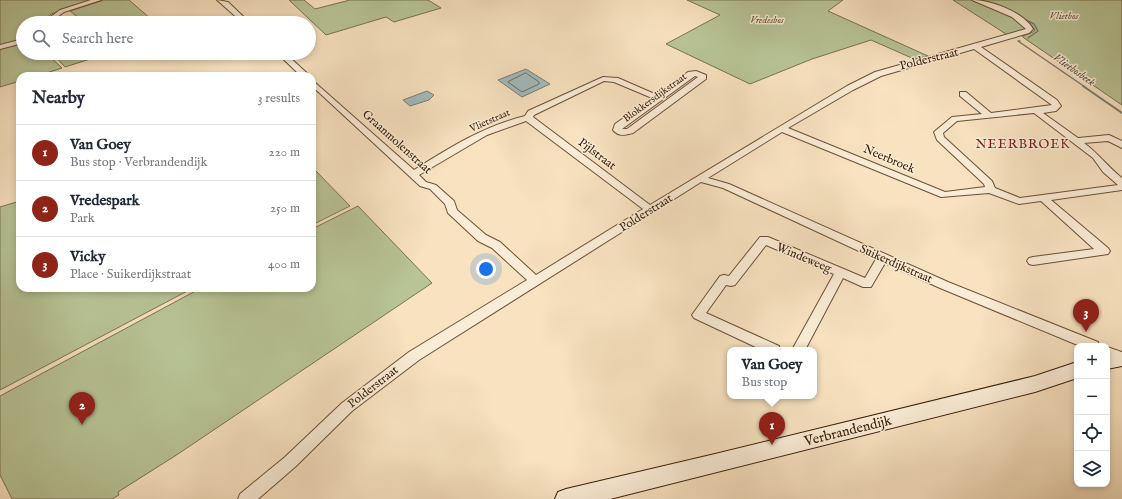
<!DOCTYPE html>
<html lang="en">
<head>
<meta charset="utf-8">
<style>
  body { margin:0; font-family:"IM FELL English",serif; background:#f2f2f3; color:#1f2937 }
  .controls { position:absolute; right:12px; bottom:12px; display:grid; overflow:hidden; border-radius:8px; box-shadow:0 2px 6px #0003 }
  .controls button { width:36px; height:36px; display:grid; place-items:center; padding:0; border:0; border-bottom:1px solid #e0e1e3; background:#fff; color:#1f2937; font:20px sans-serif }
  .you { position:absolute; left:486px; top:269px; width:14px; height:14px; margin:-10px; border:3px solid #fff; border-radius:50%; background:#1a73e8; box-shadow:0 0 0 6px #1a73e833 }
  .badge { display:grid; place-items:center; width:26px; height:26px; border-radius:50%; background:#8f2418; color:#fff; font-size:13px; font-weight:700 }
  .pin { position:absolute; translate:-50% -33px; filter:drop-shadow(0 1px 2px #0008) }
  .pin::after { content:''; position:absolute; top:21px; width:14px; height:12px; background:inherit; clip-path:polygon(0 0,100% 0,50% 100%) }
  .popup { position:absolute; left:727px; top:347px; width:90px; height:52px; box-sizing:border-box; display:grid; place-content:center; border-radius:8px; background:#fff; filter:drop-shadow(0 1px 3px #0005); font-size:13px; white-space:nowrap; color:#747a83 }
  .popup b { font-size:15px; color:#1f2937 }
  .popup::after { content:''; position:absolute; left:50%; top:100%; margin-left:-8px; border:8px solid transparent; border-top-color:#fff }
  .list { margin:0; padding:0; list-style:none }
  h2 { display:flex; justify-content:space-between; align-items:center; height:52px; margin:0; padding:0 16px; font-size:17px }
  h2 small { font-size:13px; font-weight:400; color:#747a83 }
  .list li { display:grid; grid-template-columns:26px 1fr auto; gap:12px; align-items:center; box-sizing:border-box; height:56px; padding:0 16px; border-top:1px solid #e0e1e3 }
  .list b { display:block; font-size:15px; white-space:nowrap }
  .list p { margin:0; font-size:13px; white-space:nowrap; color:#747a83 }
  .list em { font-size:13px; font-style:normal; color:#747a83 }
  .icon { flex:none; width:22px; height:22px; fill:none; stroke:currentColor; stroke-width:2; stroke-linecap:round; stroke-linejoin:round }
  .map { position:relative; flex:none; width:1122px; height:499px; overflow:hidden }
  .search { position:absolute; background:#fff; box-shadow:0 2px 6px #0003; left:16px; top:16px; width:300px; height:44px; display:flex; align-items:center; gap:10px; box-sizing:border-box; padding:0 14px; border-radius:22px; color:#747a83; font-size:15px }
  .panel { position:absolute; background:#fff; box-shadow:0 2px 6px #0003; left:16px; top:72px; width:300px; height:220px; border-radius:12px }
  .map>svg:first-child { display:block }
  .green { fill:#b8c496; stroke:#797250 }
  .water { fill:#a3bbbe; stroke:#797d76 }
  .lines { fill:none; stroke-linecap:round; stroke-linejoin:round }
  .shore { stroke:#6e6e64; stroke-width:1 }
  .stream-far1 { stroke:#797d76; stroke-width:1.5 }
  .stream { stroke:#797d76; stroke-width:2 }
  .street-casing { stroke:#6a5037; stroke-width:2 }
  .secondary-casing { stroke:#3a2009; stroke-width:2 }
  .street { fill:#faecd6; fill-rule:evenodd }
  .secondary { fill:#faecd6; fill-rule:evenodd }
  .labels { text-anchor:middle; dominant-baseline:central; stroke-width:3; stroke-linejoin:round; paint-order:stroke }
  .far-park-label { font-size:10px; font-style:italic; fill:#605133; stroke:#faecd6 }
  .far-street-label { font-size:10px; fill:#3a2009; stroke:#faecd6 }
  .far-water-label { font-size:11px; font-style:italic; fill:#5a4e3f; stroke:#faecd6 }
  .street-label { font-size:12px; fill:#3a2009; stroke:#faecd6 }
  .neighbourhood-label { font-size:13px; letter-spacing:1px; fill:#7a1f14; stroke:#faecd6 }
  .near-street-label { font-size:14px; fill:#3a2009; stroke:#faecd6 }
</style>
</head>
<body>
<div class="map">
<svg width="1122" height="499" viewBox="0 0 1122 499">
  <rect width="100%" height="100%" fill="#f8e2c0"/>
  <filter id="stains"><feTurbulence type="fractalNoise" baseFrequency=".005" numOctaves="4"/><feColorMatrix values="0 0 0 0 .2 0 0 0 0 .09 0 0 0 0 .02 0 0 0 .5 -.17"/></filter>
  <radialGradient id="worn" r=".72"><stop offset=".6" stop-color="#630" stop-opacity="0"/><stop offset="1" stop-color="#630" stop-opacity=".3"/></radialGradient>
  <path class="green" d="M0,0H93L51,14L41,23H23V39L0,46Z
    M104,0H129L151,19L133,23H85L70,11Z
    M289,0H304L315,9L350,0H428L441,8L394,22L386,17L326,35Z
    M687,0H843L828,11L928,56L914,59L871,40L812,59L750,84L666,44L720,15Z
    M953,0H974L1009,15L1028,29L1009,36Z
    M977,0H1122V105L1024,38L1022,36L1033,32L1035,30C1029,17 991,5 977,0Z
    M23,42V53H46L62,68L37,76H20V81L0,87V48Z
    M52,53H109L65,67Z
    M312,167L350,206L312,225Z
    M20,201V288H193L0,390V207Z
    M358,206L432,283L178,454L118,492L119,495L112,499H12L0,475V396L201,288H312V229Z"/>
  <path class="water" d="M526,69L550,84L522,97L498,80Z
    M427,91L434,95L429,100L410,106L403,100Z"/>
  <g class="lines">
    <path class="shore" d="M526,73L539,82V84L522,92L508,82Z"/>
    <path class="stream-far1" d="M982,0L988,3
      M1018,16L1034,24L1038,31L1028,38
      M1020,41H1018L1085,87"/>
    <path class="stream" d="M1083,86L1122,113"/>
    <g class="street-casing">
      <path id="street" d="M91,0H101L64,12L49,23H42L60,10Z
        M217,0L228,2L250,23H243Z
        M972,0C991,0 1023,12 1033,29L1029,33L981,47L1057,100L1061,106L1056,111L1043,113L1078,138L1109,135L1122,141V148L1108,141L1084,143C1099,154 1108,167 1122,178V190L1051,200L1108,248L1110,251L1108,254L1033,265L1029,264L1027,261L1029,258L1033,257L1094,249L1041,201L1019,204L989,193L941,197L782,132L708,178L729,184L948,282L1098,342L1099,346H1080L940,288L885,263L871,287H863L843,278L805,350H792L834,274L766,245L735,285L731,286L726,285L706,313L779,346L780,350H762L694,318L692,315L720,276L724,275L729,276L760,237H768L865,278L876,259L723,188L701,182L419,360L352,411L295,467L258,499H238L240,494L285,457L342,403L409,352L527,280L492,248L478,241L448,213L445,204L430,189L420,186L312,86V80L414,170C449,148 484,126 525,116L528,111L603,77L618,78L657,95L688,72L696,71L706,75V79L633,133C625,135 619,137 613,130L615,124L652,98L614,82L604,81L534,115L533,117L650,205L847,86L875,72L1026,29L1012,17ZM974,49L1052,105L991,113L966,92H960V96L982,114L952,117L934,132L937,140L984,184L985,187L945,192L788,128L853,90L881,76ZM695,76L698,77L627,129H622ZM1034,113L1093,158L1103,172L1118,185L1020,198L995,188L992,181L944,137L943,133L957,121ZM526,121L643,209L536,275L500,242L486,235L457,210L454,201L436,185L426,182L419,175L487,135Z
        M23,39V43L0,49V45Z
        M277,53H285L310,76H301Z
        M1107,347L1122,352V363L1107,358Z"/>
    </g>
    <g class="secondary-casing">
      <path id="secondary" d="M1122,352V366L1107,369V355Z
        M1077,362V378L1035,392L610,499H555L558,492L566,489L715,454L1035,376Z"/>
    </g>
    <use href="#street" class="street"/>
    <use href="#secondary" class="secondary"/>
  </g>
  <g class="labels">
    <g class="far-park-label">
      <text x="1064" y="16">Vlietbos</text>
      <text x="767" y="20">Vredesbos</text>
    </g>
    <g class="far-street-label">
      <text transform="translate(655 98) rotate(-36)">Blokkersdijkstraat</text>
      <text transform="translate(490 121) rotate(-24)">Vlietstraat</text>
    </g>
    <g class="far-water-label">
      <text transform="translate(1074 70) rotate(35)">Vlietbosbeek</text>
    </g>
    <g class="street-label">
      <text transform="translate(929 59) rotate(-14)">Polderstraat</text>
      <text transform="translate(397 142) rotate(42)">Graanmolenstraat</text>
      <text transform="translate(597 154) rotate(37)">Pijlstraat</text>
      <text transform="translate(889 159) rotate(23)">Neerbroek</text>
      <text transform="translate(646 213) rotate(-32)">Polderstraat</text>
      <text transform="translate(804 258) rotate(23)">Windeweeg</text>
      <text transform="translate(896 264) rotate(24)">Suikerdijkstraat</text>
      <text transform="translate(373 387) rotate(-38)">Polderstraat</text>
    </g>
    <g class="neighbourhood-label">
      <text x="1023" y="144">NEERBROEK</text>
    </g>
    <g class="near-street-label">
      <text transform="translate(848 431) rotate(-14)">Verbrandendijk</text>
    </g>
  </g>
  <rect width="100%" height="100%" filter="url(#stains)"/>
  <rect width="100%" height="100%" fill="url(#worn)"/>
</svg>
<div class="controls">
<button>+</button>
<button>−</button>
<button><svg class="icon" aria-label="locate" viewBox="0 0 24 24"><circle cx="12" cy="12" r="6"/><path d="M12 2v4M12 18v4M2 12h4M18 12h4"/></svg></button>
<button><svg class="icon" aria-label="layers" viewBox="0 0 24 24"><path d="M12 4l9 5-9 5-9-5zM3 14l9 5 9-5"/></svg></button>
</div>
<div class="you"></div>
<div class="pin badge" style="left:772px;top:445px">1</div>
<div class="popup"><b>Van Goey</b>Bus stop</div>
<div class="pin badge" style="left:82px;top:425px">2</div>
<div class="pin badge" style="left:1086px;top:332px">3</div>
<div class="search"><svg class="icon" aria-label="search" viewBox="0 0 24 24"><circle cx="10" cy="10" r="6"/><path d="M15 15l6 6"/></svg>Search here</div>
<section class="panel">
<h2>Nearby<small>3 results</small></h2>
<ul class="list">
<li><span class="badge">1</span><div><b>Van Goey</b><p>Bus stop · Verbrandendijk</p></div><em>220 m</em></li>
<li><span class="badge">2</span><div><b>Vredespark</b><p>Park</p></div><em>250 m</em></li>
<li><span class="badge">3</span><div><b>Vicky</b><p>Place · Suikerdijkstraat</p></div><em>400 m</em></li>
</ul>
</section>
</div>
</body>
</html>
